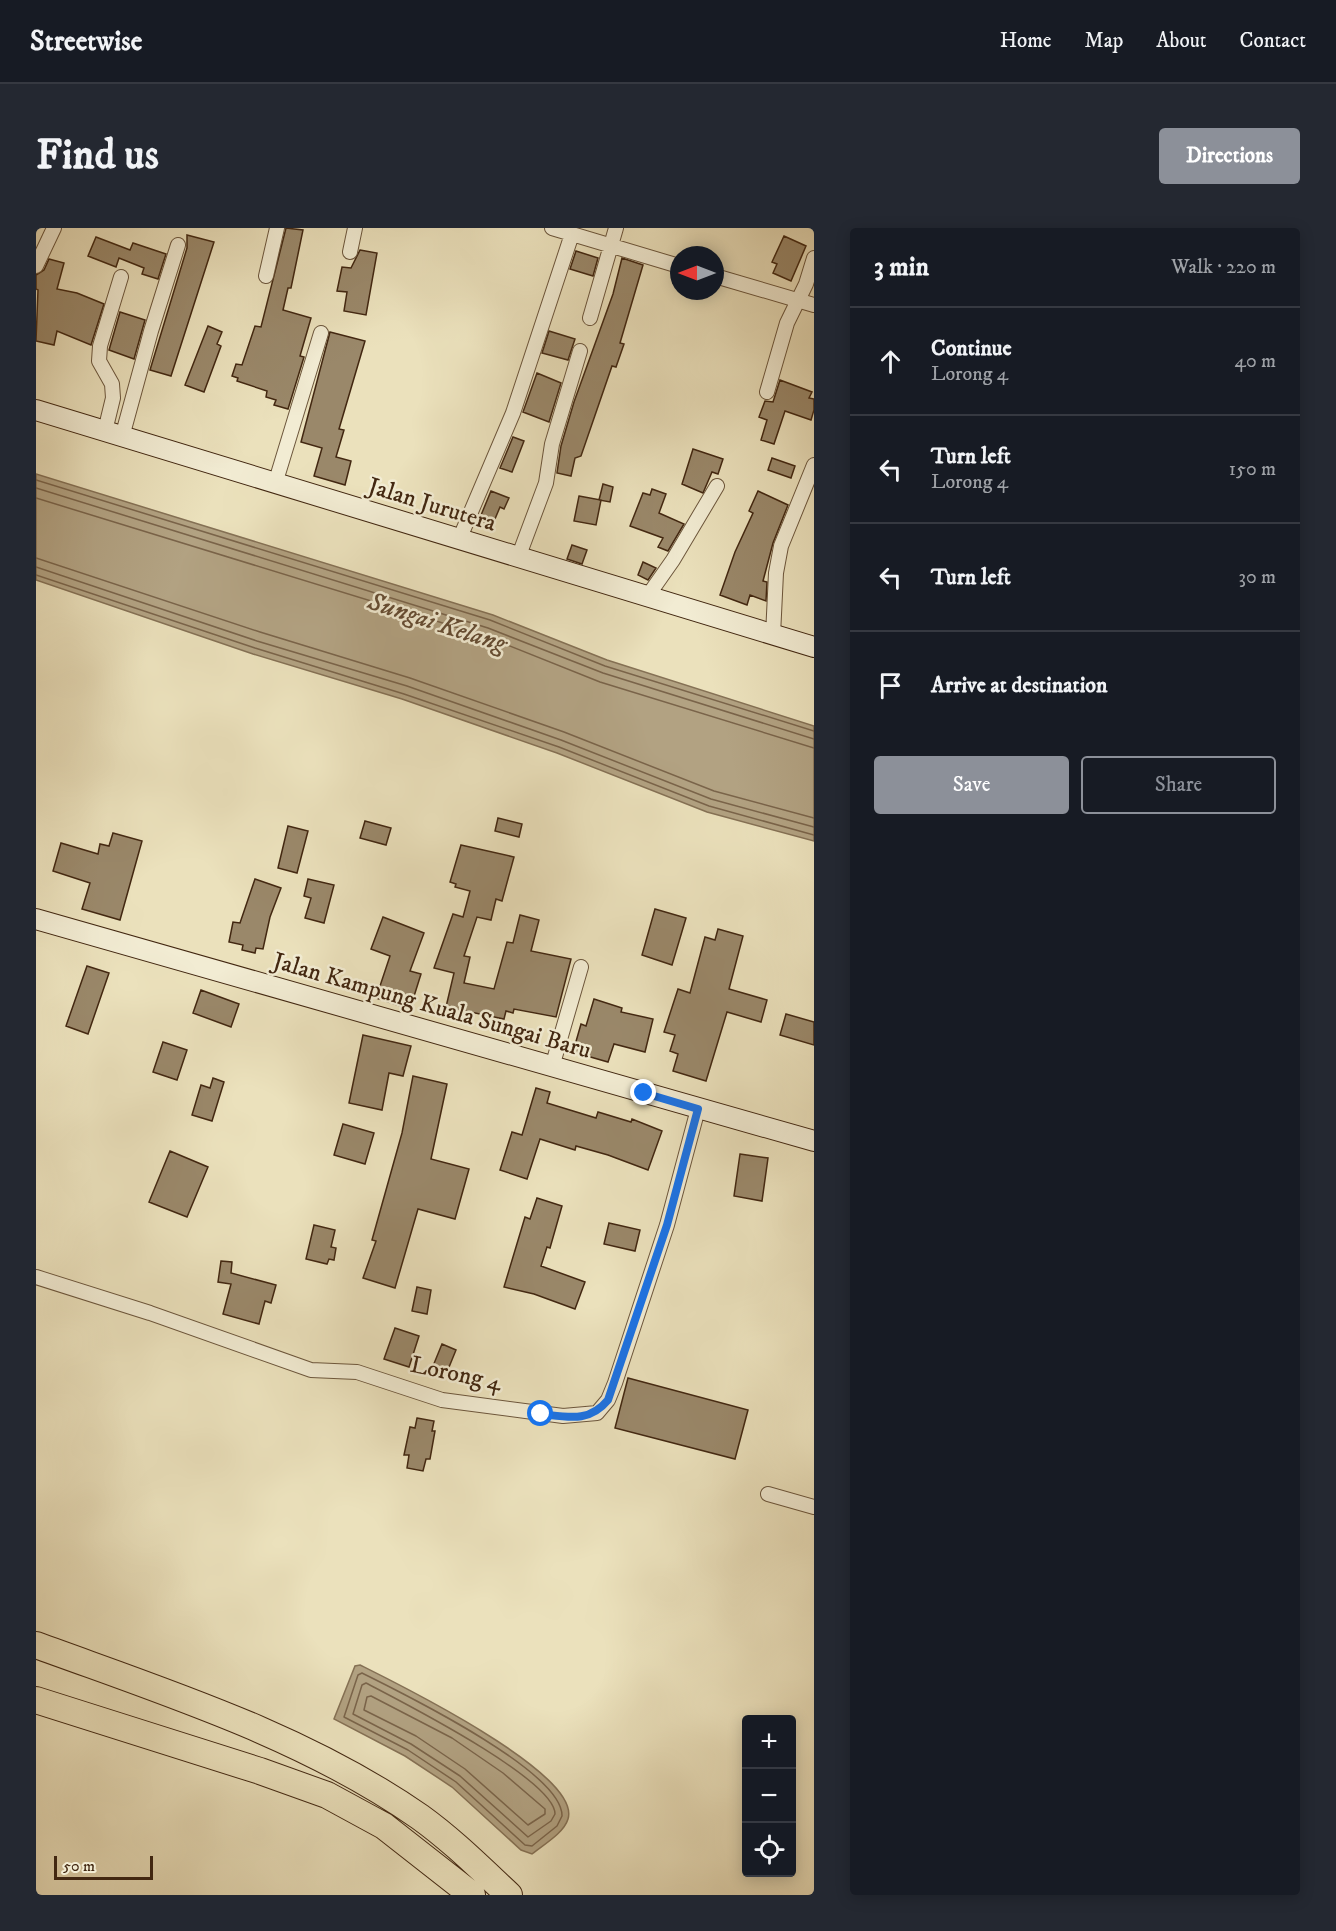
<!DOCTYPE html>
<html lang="en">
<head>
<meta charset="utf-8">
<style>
  body { margin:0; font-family:"IM FELL DW Pica",serif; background:#242831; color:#f1f3f6 }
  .controls { position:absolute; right:18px; bottom:18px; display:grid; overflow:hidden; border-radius:6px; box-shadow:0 3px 15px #0003 }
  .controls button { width:54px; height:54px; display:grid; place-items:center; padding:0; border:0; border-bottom:2px solid #363941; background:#171b24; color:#f1f3f6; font:30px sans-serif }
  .compass { position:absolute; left:634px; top:18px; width:54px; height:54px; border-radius:50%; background:#171b24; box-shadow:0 3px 15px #0003; rotate:270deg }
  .scale { position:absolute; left:18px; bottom:15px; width:99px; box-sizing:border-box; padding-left:6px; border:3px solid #422711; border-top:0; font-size:16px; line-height:21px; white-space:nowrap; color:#422711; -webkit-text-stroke:4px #f2ecd3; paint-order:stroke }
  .stop { position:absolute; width:18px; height:18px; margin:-14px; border:4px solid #1a73e8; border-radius:50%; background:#fff }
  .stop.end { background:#1a73e8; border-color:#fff; box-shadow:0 2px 6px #0008 }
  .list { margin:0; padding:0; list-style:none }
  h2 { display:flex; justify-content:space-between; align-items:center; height:78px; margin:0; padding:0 24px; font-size:26px }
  h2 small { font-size:20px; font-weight:400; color:#9ea1a6 }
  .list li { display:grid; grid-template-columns:39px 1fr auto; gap:18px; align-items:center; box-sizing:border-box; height:108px; padding:0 24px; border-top:2px solid #363941 }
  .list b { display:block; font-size:22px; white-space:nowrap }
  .list p { margin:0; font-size:20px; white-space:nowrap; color:#9ea1a6 }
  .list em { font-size:20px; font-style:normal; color:#9ea1a6 }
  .actions { display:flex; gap:12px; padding:18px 24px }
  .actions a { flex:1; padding:14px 0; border:2px solid #8c9099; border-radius:6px; text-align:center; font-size:21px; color:#8c9099 }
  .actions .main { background:#8c9099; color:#fff }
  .icon { flex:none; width:33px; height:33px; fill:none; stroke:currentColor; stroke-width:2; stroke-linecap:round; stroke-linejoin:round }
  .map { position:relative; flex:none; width:778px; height:1667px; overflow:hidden; border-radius:6px }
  header { display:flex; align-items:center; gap:36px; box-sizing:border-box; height:84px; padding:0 30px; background:#171b24; border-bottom:2px solid #363941 }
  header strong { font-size:28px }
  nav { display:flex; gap:33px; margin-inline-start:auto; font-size:21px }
  .intro { display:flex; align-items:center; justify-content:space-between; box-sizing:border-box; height:144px; padding:0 36px }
  h1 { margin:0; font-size:42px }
  .button { padding:15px 27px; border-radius:6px; background:#8c9099; color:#fff; font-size:21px; font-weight:700 }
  main { display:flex; gap:36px; padding:0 36px }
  aside { flex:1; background:#171b24; border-radius:6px; box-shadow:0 3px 15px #0003 }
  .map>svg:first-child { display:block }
  .water { fill:#b2a282; stroke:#857155; stroke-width:1.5 }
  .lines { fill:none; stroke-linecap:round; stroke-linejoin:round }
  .shore { stroke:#7a644a; stroke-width:1.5 }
  .building { fill:#9a886a; stroke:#422711; stroke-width:1.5 }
  .street-casing { stroke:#6c563c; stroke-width:16 }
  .secondary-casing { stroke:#422711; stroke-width:22 }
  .highway-casing { stroke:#422711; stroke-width:28 }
  .street { stroke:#f2ecd3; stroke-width:14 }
  .secondary { stroke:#f2ecd3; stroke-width:20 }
  .highway { stroke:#ebe1bc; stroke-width:26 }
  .route { stroke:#1a73e8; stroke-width:8 }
  .labels { text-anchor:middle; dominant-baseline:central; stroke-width:5; stroke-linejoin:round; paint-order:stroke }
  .street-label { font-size:24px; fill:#422711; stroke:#f2ecd3 }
  .water-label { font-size:26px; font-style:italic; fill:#644c33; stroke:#f2ecd3 }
</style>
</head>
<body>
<header>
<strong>Streetwise</strong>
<nav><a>Home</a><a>Map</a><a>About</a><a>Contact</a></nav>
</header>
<div class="intro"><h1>Find us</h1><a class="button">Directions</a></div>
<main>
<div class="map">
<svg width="778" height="1667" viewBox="0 0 778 1667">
  <rect width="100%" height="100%" fill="#ebe1bc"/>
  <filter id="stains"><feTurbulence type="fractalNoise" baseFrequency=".00333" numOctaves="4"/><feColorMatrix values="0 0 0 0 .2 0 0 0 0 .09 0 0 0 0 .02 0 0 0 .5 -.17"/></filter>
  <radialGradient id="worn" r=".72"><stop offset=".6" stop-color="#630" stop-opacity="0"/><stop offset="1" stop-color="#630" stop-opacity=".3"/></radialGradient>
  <path class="water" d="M0,246L457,387L571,432L778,498V613L671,584L521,525L366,471L217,426L0,352Z
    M324,1437C360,1455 546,1546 532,1591C528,1605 507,1617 496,1626L485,1622L416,1559L369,1528L298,1491L319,1438Z"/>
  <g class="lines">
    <path class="shore" d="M0,252L454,392L569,438L778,503
      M0,260L452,400L567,445L778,511
      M0,270L449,408L564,454L778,520
      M0,330L224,404L374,450L528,504L678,563L778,590
      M0,339L221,413L371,458L525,512L675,571L778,599
      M0,347L219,420L368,466L523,519L673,578L778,607
      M326,1445C366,1465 527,1543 526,1588L521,1598L496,1618L489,1617L420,1554L372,1522L308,1489L322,1447Z
      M330,1455C362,1472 519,1551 519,1586L515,1593L492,1609L424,1548L375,1516L317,1486L326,1457Z
      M335,1468L416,1510L467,1545L509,1581V1586L492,1597L429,1541L380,1508L328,1482L331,1469Z"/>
  </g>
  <path class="building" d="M250,0L267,2L255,60H252L247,82L275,90L264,128L268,129L252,181L238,177L240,172L230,169L231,163L201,153L202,150L196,148L200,136L206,137L219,98L225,99Z
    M151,7L178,14L135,148L114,142L151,20Z
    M748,8L770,18L755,53L737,45L741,36L736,34Z
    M60,9L94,22L97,15L130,26L122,51L106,46L108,40L83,30L80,39L52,28Z
    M324,22L341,25L330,87L308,83L311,64L301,63L306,39L315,40Z
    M540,23L562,30L557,48L534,41Z
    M586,30L607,37L584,115L588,116L580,139L576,138L545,228L539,230L535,248L521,245L525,218L538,174L577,66Z
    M13,31L28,35L21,61L41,65L68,76L55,117L21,103L18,117L0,113L2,62L0,61V47L8,42Z
    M84,84L109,92L98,131L73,122Z
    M172,98L186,104L181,116L185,118L168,164L149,157Z
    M513,103L539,111L532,132L506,125Z
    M294,104L329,113L303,201L308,202L300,229L315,233L309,257L278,248L286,220L265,214Z
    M501,145L525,155L513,194L487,184Z
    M744,152L776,164L773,170L778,171V182L775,192L749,183L738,216L725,212L731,192L723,189L729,173L737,174Z
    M477,209L488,213L476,244L464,240Z
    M657,221L687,231L682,246L676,244L667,265L646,256Z
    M736,230L759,238L755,250L732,242Z
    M567,256L577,259L574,274L563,272Z
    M616,261L630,266L623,285L648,296L632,323L622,319L627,310L594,298L607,265L614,267Z
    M455,263L473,270L468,281L464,279L456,298L443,292Z
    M722,263L752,277L737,315L727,353L731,354L730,373L714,367L711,377L684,367L699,324L717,285L713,283Z
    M543,268L565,272L560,297L538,293Z
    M536,317L551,322L546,336L531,331Z
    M607,334L620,340L612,352L602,347Z
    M462,590L486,596L483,609L459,603Z
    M329,593L355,600L350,617L324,610Z
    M252,598L272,603L261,645L242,640Z
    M77,605L106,613L84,692L46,681L54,655L17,643L25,615L62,626L64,616L73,618Z
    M425,617L478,629L466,673L460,671L455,692L441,689L428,728L434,729L428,755L458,761L471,714L477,715L484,687L503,692L495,723L535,731L520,789L478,781L477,785L470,783L468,791L410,779L418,745L398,740L417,686L427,689L434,663L419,659L420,656L414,654Z
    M219,651L245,660L234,689L227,721L220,720L219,725L206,722L207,717L193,714L197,694L204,695Z
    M272,651L298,657L288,695L269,690L275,670L268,668Z
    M619,681L650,690L636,737L606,727Z
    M347,689L388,705L374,743L385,746L374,781L340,770L354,728L335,721Z
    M682,701L707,708L693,761L731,772L725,794L691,784L670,853L637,843L642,826L634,823L639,807L628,804L642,761L654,765L669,709L679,712Z
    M51,738L73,745L52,806L30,798Z
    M165,762L203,776L195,799L157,785Z
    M558,771L586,780L585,784L617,791L609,824L578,816L572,834L537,824L545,796L550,798Z
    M750,786L778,794V817L744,807Z
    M327,807L375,818L367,848L353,845L346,882L313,875Z
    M127,814L151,822L141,852L117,844Z
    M377,848L411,856L395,931L433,941L419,991L382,981L359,1060L327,1050L340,1013L336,1012L366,905Z
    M177,850L188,854L176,893L156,887L165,857L174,860Z
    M500,860L514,864L511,875L560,890L562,884L595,894L596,891L626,903L612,942L572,927L540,918L539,922L504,911L491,951L464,942L476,904L486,907Z
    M307,896L338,905L329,936L298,927Z
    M134,923L172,939L151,989L113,974Z
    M704,926L732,930L726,973L698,968Z
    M501,970L526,978L514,1020L511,1019L505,1038L549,1054L539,1081L498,1066L468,1059L489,989L494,991Z
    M573,995L604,1002L599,1023L568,1016Z
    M278,997L299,1002L295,1019L300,1020L298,1032L293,1031L291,1036L270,1031Z
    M185,1033L196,1034L195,1045L240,1057L235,1075L229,1073L223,1096L187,1086L195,1056L182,1054Z
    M381,1059L395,1062L391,1086L376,1083Z
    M359,1100L383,1108L373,1139L348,1131Z
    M406,1116L420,1122L411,1144L397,1138Z
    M592,1150L712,1182L699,1231L579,1200Z
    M381,1190L398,1193L396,1203H399L394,1231H390L387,1243L371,1240L373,1227H368L374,1199L379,1200Z"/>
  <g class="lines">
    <g class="street-casing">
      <path id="street" d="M516,0L643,38
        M314,24L319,0
        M0,38L18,0
        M230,48L241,0
        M679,48L778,77
        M554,90L580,0
        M731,164L751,95L770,56L778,30
        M69,203L77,170L76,156L63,133L64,118L85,49
        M86,209L115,103L142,17
        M239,256L285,105
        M423,312L477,185L536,6
        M482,330L510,255L516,216L544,123
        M611,369L637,332L681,258
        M737,407L740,345L745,318L778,237
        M516,839L545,739
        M0,1049L114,1085L275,1142L321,1144L406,1172L527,1188L561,1185L572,1172L579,1155L631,997L662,881
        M732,1266L778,1279"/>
    </g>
    <g class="secondary-casing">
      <path id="secondary" d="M0,182L778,419
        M0,691L778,913"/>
    </g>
    <g class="highway-casing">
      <path id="highway" d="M0,1417C131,1465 268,1508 384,1589C416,1612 444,1640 473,1667
        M0,1472L224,1543L291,1567L348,1598L436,1667"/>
    </g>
    <use href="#street" class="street"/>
    <use href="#secondary" class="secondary"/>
    <use href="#highway" class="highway"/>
  </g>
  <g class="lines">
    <path class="route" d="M505,1186C532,1189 553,1195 572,1172L631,997L662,881L608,865"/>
  </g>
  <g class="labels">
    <g class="street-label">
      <text transform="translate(396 277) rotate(17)">Jalan Jurutera</text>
      <text transform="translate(396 778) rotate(16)">Jalan Kampung Kuala Sungai Baru</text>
      <text transform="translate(420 1146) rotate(12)">Lorong 4</text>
    </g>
    <g class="water-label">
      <text transform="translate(401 395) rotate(18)">Sungai Kelang</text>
    </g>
  </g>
  <rect width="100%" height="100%" filter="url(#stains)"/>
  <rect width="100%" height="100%" fill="url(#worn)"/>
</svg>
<div class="controls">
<button>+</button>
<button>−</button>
<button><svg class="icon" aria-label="locate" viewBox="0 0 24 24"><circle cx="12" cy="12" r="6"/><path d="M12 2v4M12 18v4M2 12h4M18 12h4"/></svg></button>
</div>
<svg class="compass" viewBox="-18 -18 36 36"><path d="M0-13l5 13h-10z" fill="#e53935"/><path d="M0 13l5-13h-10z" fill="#9ea1a6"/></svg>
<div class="scale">50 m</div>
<div class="stop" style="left:505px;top:1186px"></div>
<div class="stop end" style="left:608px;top:865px"></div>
</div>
<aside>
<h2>3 min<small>Walk · 220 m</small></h2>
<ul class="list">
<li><svg class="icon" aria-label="ahead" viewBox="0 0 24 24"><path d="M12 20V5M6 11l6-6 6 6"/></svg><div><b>Continue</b><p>Lorong 4</p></div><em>40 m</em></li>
<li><svg class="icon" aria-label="left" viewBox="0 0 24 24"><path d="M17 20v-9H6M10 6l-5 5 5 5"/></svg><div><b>Turn left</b><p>Lorong 4</p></div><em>150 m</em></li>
<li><svg class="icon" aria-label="left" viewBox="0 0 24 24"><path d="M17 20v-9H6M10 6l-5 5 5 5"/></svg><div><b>Turn left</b></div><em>30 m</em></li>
<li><svg class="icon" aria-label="arrive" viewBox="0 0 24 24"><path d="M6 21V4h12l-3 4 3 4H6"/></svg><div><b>Arrive at destination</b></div></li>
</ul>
<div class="actions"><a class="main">Save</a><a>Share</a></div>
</aside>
</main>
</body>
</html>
